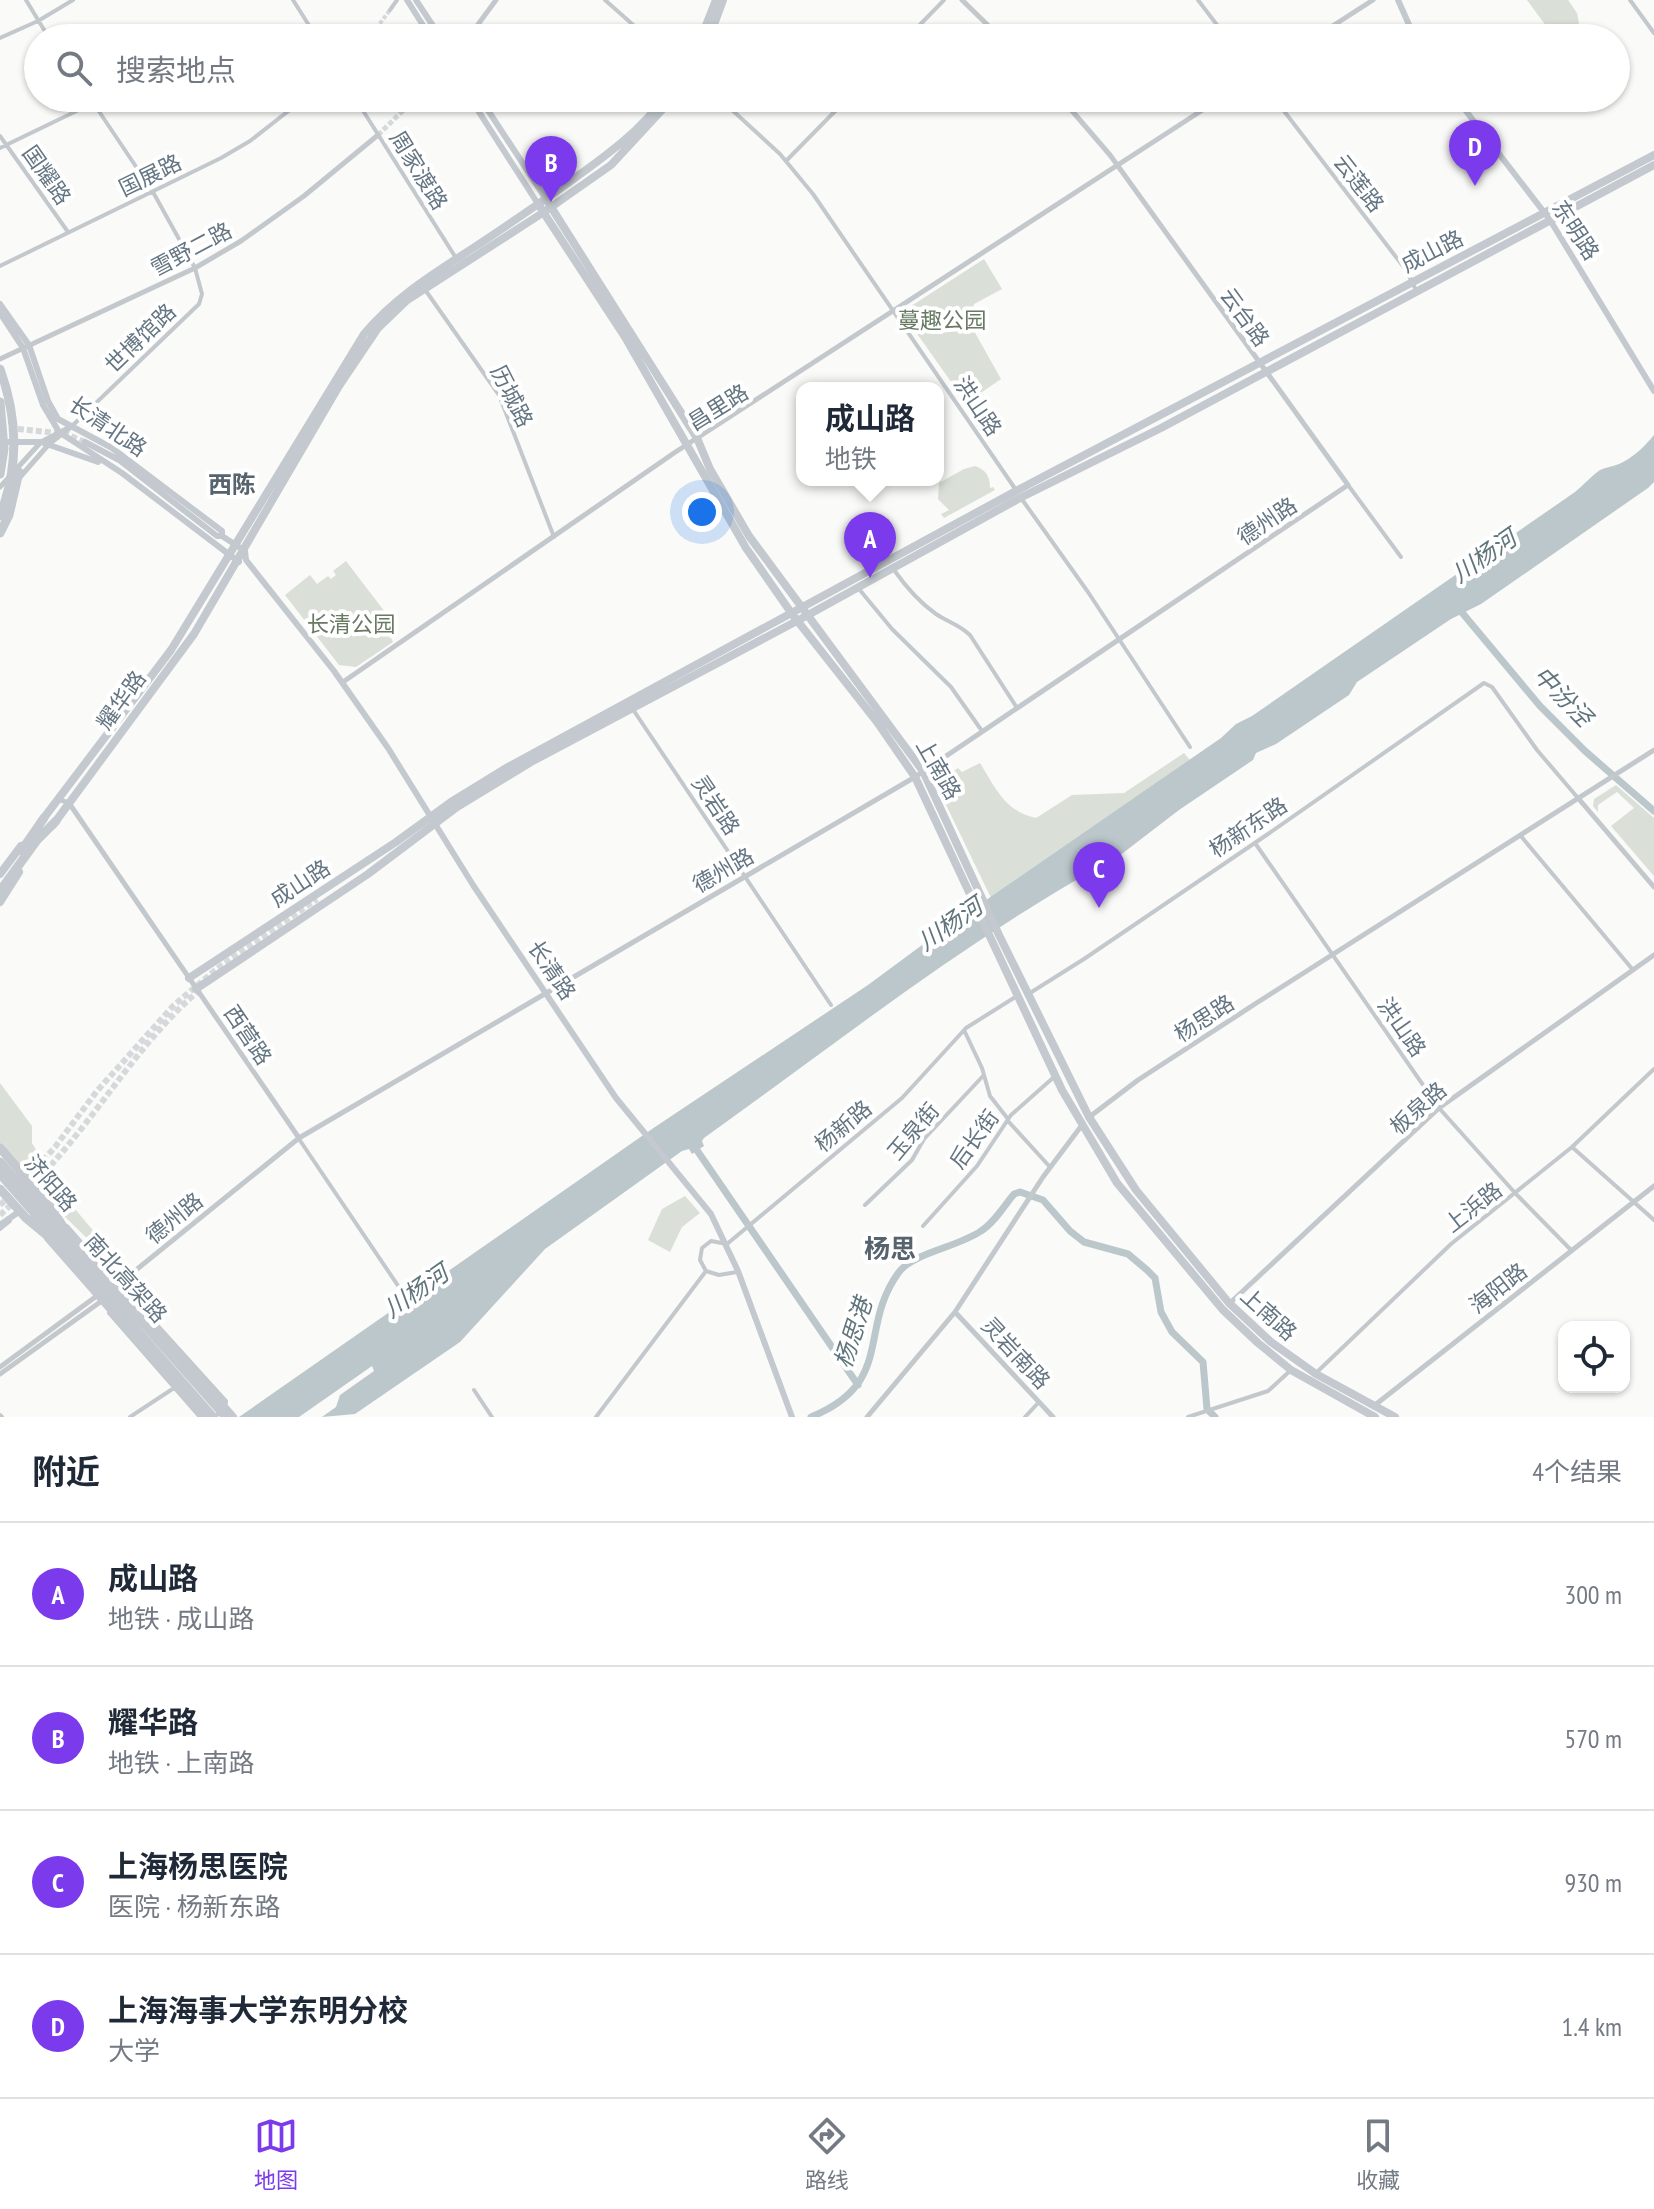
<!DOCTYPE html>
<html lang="zh">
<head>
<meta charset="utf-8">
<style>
  body { margin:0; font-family:"PT Sans Narrow","Noto Sans SC",sans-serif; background:#f2f2f3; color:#1f2937 }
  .controls { position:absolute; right:24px; bottom:24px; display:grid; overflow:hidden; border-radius:16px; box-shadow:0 2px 6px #0004 }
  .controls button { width:72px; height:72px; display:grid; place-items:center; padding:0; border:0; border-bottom:2px solid #e0e1e3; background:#fff; color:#1f2937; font:40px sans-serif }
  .you { position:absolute; left:702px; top:512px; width:28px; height:28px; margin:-20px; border:6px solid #fff; border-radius:50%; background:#1a73e8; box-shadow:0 0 0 12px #1a73e833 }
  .badge { display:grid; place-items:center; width:52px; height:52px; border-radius:50%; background:#7c3aed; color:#fff; font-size:26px; font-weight:700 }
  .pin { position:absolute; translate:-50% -66px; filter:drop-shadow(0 2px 4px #0008) }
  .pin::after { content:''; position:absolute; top:42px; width:28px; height:24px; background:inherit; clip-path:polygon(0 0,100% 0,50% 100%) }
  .popup { position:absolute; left:796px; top:382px; width:148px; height:104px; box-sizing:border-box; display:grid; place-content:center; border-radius:16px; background:#fff; filter:drop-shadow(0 2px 6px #0005); font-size:26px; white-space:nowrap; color:#747a83 }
  .popup b { font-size:30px; color:#1f2937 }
  .popup::after { content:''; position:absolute; left:50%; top:100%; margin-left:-16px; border:16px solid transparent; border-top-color:#fff }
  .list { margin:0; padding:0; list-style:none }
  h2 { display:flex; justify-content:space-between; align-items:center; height:104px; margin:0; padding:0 32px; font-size:34px }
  h2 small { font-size:26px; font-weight:400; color:#747a83 }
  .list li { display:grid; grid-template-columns:52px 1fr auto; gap:24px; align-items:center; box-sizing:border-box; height:144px; padding:0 32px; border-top:2px solid #e0e1e3 }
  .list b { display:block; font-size:30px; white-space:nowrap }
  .list p { margin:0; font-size:26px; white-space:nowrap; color:#747a83 }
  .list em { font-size:26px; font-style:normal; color:#747a83 }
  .icon { flex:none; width:44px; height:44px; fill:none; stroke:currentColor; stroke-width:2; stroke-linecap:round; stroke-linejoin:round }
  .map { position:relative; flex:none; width:1654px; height:1417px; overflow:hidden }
  .search { position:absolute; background:#fff; box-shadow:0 2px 6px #0004; left:24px; right:24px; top:24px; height:88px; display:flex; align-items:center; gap:20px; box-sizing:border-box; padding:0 28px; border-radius:44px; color:#747a83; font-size:30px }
  .sheet { height:680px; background:#fff }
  nav { display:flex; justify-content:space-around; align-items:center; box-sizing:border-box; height:112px; border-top:2px solid #e0e1e3; background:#fff; font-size:22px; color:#747a83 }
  nav a { display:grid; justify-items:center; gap:4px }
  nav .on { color:#7c3aed }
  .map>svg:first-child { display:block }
  .green { fill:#dadfd7 }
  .water { fill:#bbc7cb }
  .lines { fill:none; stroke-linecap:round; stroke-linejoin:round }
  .river { stroke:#bbc7cb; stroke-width:7 }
  .minor-tunnel { stroke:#d5d9db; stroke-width:4; stroke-dasharray:4 2; stroke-linecap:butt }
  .tertiary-tunnel { stroke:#d5d9db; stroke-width:5; stroke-dasharray:5 2.5; stroke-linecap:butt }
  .secondary-tunnel { stroke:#d5d9db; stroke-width:6; stroke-dasharray:6 3; stroke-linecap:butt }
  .minor { stroke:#c3c8cc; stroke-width:4 }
  .tertiary { stroke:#c3c8cc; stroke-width:5 }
  .secondary { stroke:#c3c9ce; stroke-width:6 }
  .primary { stroke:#c3c9ce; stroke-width:8 }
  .trunk { stroke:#c3c9ce; stroke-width:9 }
  .labels { text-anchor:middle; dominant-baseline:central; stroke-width:8; stroke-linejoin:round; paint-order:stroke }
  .street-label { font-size:22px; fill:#657683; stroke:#fff }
  .park-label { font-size:22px; fill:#687a64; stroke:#fff }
  .neighbourhood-label { font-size:24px; font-weight:bold; fill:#57646e; stroke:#fff }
  .water-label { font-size:24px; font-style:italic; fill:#60757c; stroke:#fff }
  .quarter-label { font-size:26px; font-weight:bold; fill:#57646e; stroke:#fff }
</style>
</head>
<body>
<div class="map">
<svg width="1654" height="1417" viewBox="0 0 1654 1417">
  <rect width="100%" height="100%" fill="#fafaf8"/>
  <path class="green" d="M1527,0H1568L1577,13L1579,23C1573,33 1564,37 1552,34Z
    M984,259L1002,289L974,304L969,322L1001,379L966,403L906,318L905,310Z
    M975,466C986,470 990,476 990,488L993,487L995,490L944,518L941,514L949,510L938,499L939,483L964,469Z
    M346,561L388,616L386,618L397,634L391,638L393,642L356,667L339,665L285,595L310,575L317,584L328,576L331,579L336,575L333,571Z
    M1184,753L1190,760L991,898L936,784L958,768L962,772L980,763C995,787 1005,812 1036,818L1072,795L1124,793Z
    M1616,785L1654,818V876L1611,826L1634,808L1617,792L1598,805V812L1593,806L1594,799Z
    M0,1083L32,1126V1143L64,1196L107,1247L100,1251L56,1208L0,1144Z
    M685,1196L700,1213L682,1227L670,1252L648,1240L662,1209Z"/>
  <path class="water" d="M1654,435V482L1648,488L1481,604L1451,619L1357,682L1349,695L1276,744L1256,753L1253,760L1179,810L1106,866L1099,867C960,945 834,1045 704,1138L702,1141L704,1146L692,1154L689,1149L682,1151L545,1249L460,1342L355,1414L322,1417L336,1407L340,1395L374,1371L372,1366L299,1417H239L652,1129L868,985L937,934L1221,738L1236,724L1252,716L1575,492C1584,485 1590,477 1600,470C1606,467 1612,467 1619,464C1633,458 1645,446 1654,435Z"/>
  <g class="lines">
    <path class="river" d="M1459,609L1540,706L1585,751L1654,811
      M692,1143L858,1385
      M811,1417C896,1382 857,1329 899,1272C913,1253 958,1247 981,1231C994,1223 1004,1206 1014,1194L1020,1192L1043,1200L1070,1231L1084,1242L1128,1254L1147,1270L1155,1278L1161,1312L1172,1332L1203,1362L1207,1409L1215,1417"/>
    <path class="minor-tunnel" d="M369,38L390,10"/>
    <path class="tertiary-tunnel" d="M378,135L416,98"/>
    <path class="secondary-tunnel" d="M0,427L66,434L85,442
      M25,1181L55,1147L97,1091L174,1005L219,967L317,899
      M32,1185C94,1124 135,1044 202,988
      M0,1205L18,1189
      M0,1215L15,1201"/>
    <path class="minor" d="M26,0L49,38
      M293,0L317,38
      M605,0L648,38
      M1198,0L1227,38
      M1630,0L1654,33
      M390,10L397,0
      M0,38L38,21L73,0
      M907,38L944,0
      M355,98L456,258
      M719,98L780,154L813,194L1016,490
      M1274,98L1406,270L1416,290
      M0,136L68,232
      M0,148L93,103
      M786,161L848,98
      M0,266L221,158L250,141L305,98
      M426,291L499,395L554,537
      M72,426L199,304L202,294L195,268L153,192L90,98
      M1348,485L1401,557
      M1021,498L1088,592L1190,747
      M894,570C906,587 919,602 936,614C948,622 960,625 970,635L1017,708
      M859,589L892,629L951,687L982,731
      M632,708L831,1005
      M1520,835L1633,970
      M1255,843L1439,1108L1516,1194L1572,1251
      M1030,993L1084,959L1268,834L1484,683L1492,687L1537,750L1578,798
      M964,1030L982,1068L990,1096L1008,1119
      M1008,1121L1050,1167
      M299,1139L405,1296
      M1572,1147L1654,1220
      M865,1205L912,1160L924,1139L983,1076
      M923,1226L977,1166L1011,1115L1054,1077
      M0,1229L10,1221
      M737,1272L719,1275L706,1271L700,1260L702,1248L711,1241L727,1244L902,1098L966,1028L1017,996
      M130,1295L226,1401L225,1409L214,1417
      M109,1313L200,1417
      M1317,1372L1451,1244L1572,1147L1654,1069
      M474,1390L492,1417
      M0,1415L2,1417
      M130,1417L174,1388
      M596,1417L706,1271
      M1025,1417L1039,1402
      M1188,1417L1268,1391L1291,1370"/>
    <path class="tertiary" d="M962,0L1001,38
      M468,38L496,0
      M1314,38L1373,0
      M0,359L195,268L241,241L304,196L378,135
      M21,476L49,444L71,427
      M0,487L41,442L70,427
      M343,682L674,453L1221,98
      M1578,798L1654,887
      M58,799L69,803L299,1138
      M1088,1118L1138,1080L1258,1002L1654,750
      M115,1287L299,1138L915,777L1348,485L1110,155L1061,98
      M1229,1304L1439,1108L1654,955
      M955,1312L1053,1417
      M0,1367L98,1295
      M0,1374L103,1300
      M1375,1405L1654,1186
      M867,1417L955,1312L1043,1177L1082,1125"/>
    <path class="secondary" d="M407,0L431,38
      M416,0L441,38
      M1398,0L1415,38
      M470,98L538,204
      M480,98L546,199
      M1456,98L1550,220L1654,391
      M0,304L29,345L48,401L58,419L112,448L222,531V536L245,551L246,560L334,671L388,748L473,885L616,1098L711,1214L738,1271L792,1417
      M0,313L23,348L43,405L59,432L122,473L239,562
      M0,442H41L98,462
      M85,442L119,460L217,536H222
      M0,1225L20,1211"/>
    <path class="primary" d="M701,38L716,0
      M709,38L723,0
      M546,199L697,438L710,469L749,536L923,771L999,935L1089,1117L1136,1190L1229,1303L1271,1342L1316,1374L1395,1417
      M538,204L625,337L746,548L792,614L877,722L915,777L1062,1090L1117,1183L1223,1310L1258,1343L1291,1370L1375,1417
      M40,823L171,650L364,334C395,297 433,274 473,248C504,228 534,207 564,186C601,159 637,135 664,98
      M53,825L194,634L339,386L378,328L406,301L544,212L611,165L673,98
      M0,874L21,846
      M0,902L19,872
      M189,978L396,842L451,802L508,767L1016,491L1654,155
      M196,989L368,874L457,807L531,762L808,615L1020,498L1161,428L1654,165
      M66,1228L233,1417
      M48,1238L205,1417"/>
    <path class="trunk" d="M0,369C18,419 19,466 0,516
      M0,402L4,449L0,474
      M0,533L9,515L19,472
      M21,851L44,818
      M0,891L37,840L56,821
      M0,1148L48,1203L67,1233
      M0,1162L226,1417
      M0,1174L213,1417
      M0,1189L26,1218L55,1242"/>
  </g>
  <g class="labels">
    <g class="street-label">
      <text transform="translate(419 170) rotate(58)">周家渡路</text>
      <text transform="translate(47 175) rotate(55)">国耀路</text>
      <text transform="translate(150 175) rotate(-26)">国展路</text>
      <text transform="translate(1359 183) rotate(52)">云莲路</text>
      <text transform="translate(1576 230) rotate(57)">东明路</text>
      <text transform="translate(191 249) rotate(-28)">雪野二路</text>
      <text transform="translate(1432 251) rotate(-27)">成山路</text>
      <text transform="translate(1245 317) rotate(54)">云台路</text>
      <text transform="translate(140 338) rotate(-44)">世博馆路</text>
      <text transform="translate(512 396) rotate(63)">历城路</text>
      <text transform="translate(978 406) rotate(56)">洪山路</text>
      <text transform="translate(718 407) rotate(-32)">昌里路</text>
      <text transform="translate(108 426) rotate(34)">长清北路</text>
      <text transform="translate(1267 521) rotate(-34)">德州路</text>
      <text transform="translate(121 700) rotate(-54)">耀华路</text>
      <text transform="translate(939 769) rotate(60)">上南路</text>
      <text transform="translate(716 805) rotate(56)">灵岩路</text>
      <text transform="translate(1248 827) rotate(-34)">杨新东路</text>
      <text transform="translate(723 870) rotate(-30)">德州路</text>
      <text transform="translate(300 883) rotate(-33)">成山路</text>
      <text transform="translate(552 970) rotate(56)">长清路</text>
      <text transform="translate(1204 1018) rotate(-33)">杨思路</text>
      <text transform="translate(1402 1027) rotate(55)">洪山路</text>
      <text transform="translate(248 1035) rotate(56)">西营路</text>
      <text transform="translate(1418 1108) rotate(-41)">板泉路</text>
      <text transform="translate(843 1126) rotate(-40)">杨新路</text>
      <text transform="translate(913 1131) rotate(-50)">玉泉街</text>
      <text transform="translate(974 1139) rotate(-54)">后长街</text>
      <text transform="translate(51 1183) rotate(49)">济阳路</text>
      <text transform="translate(1473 1207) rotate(-38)">上浜路</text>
      <text transform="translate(174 1218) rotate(-39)">德州路</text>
      <text transform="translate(126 1278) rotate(48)">南北高架路</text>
      <text transform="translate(1498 1288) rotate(-38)">海阳路</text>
      <text transform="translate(1269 1314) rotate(42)">上南路</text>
      <text transform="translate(1016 1353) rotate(47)">灵岩南路</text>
    </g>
    <g class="park-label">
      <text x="942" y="320">蔓趣公园</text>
      <text x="351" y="624">长清公园</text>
    </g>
    <g class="neighbourhood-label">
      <text x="232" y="484">西陈</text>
    </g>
    <g class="water-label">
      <text transform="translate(1484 556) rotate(-35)">川杨河</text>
      <text transform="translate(1563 696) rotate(46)">中汾泾</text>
      <text transform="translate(950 924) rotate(-35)">川杨河</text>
      <text transform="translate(416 1291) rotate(-35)">川杨河</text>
      <text transform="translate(853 1333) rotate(-72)">杨思港</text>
    </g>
    <g class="quarter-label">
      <text x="890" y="1248">杨思</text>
    </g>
  </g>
</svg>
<div class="controls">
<button><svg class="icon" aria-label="locate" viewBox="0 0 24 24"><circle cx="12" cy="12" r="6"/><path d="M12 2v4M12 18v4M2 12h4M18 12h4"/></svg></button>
</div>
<div class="you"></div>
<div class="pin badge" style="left:870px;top:578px">A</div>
<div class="popup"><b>成山路</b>地铁</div>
<div class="pin badge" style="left:551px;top:202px">B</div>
<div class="pin badge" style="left:1099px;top:908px">C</div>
<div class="pin badge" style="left:1475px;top:186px">D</div>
<div class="search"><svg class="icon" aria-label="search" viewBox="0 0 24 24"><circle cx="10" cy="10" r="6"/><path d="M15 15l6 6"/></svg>搜索地点</div>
</div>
<section class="sheet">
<h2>附近<small>4个结果</small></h2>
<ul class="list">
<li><span class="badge">A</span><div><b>成山路</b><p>地铁 · 成山路</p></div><em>300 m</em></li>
<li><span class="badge">B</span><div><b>耀华路</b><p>地铁 · 上南路</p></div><em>570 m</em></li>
<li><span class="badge">C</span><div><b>上海杨思医院</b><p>医院 · 杨新东路</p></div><em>930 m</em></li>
<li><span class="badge">D</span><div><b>上海海事大学东明分校</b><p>大学</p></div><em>1.4 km</em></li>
</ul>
</section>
<nav>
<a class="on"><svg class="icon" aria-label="map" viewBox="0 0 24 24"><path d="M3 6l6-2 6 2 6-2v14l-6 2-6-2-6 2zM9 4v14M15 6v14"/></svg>地图</a>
<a><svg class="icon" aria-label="directions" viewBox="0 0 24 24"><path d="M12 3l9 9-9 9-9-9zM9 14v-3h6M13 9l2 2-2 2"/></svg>路线</a>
<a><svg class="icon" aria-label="saved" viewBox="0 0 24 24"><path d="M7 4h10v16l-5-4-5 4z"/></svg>收藏</a>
</nav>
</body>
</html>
